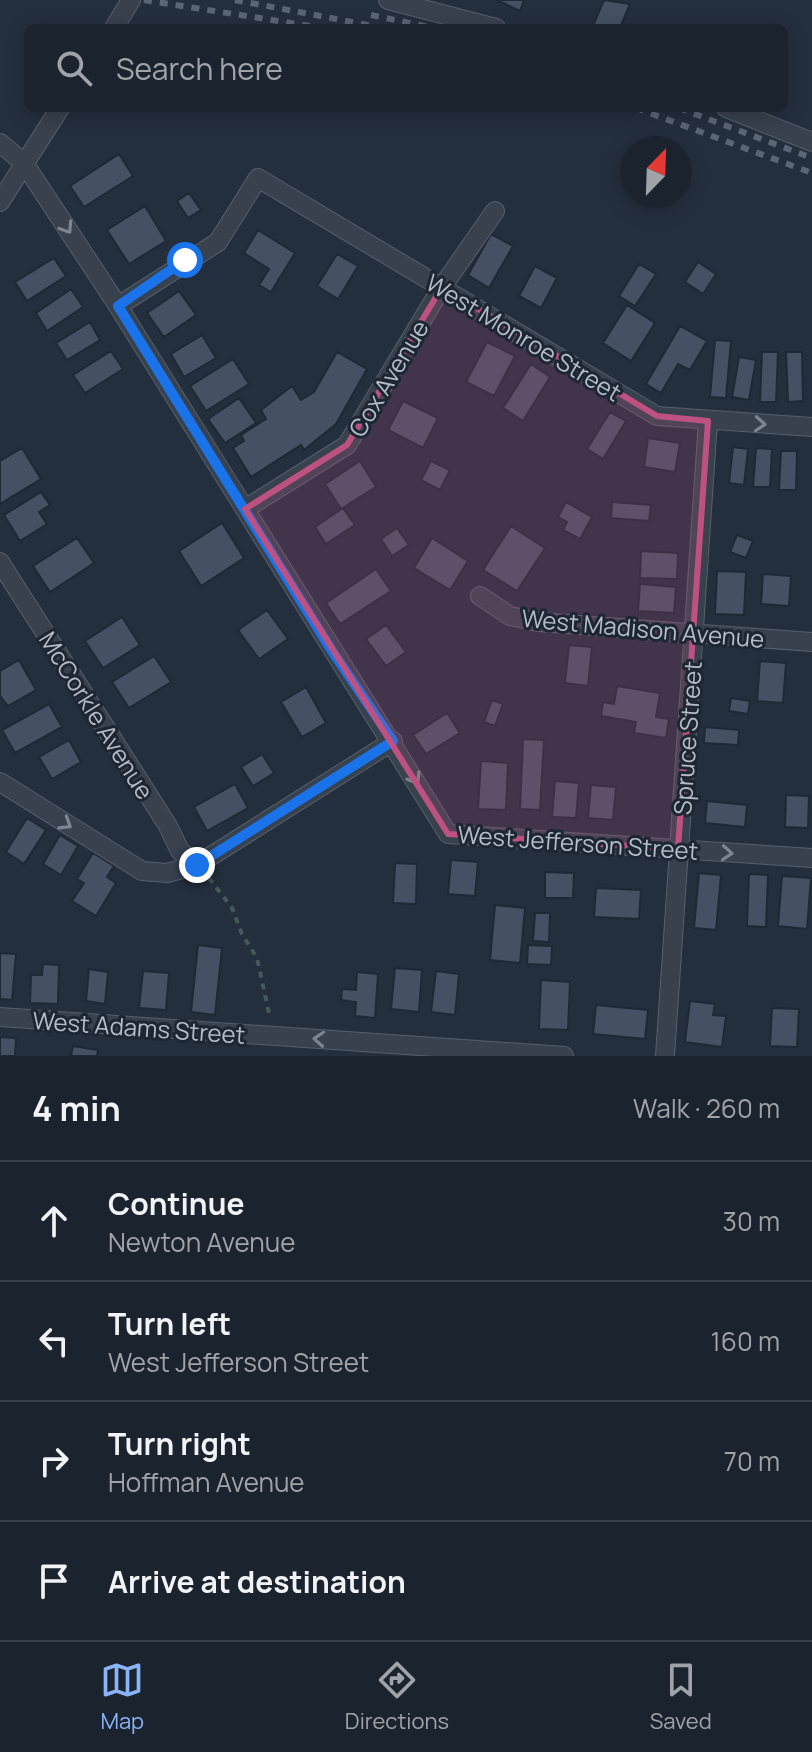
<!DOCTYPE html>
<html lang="en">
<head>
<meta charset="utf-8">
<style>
  body { margin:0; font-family:Manrope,sans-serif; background:#282f3a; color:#f1f3f6 }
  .compass { position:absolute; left:620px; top:136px; width:72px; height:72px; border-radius:50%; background:#1b232e; box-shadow:0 4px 20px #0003; rotate:23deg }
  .stop { position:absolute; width:24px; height:24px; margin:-18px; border:6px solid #1a73e8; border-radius:50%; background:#fff }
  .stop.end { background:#1a73e8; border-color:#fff; box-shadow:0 2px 8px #0008 }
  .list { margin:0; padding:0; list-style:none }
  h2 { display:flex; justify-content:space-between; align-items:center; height:104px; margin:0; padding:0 32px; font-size:34px }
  h2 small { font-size:26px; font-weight:400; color:#a0a4aa }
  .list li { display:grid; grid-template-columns:52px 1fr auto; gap:24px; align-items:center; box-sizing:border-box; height:120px; padding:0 32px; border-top:2px solid #39404a }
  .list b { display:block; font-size:30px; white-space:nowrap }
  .list p { margin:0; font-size:26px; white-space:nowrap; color:#a0a4aa }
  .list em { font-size:26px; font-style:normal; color:#a0a4aa }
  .icon { flex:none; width:44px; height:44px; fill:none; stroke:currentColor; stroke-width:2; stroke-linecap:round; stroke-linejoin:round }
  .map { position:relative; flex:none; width:812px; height:1056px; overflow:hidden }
  .search { position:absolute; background:#1b232e; box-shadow:0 4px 20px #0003; left:24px; right:24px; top:24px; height:88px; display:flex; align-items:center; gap:20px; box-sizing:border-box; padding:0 28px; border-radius:12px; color:#a0a4aa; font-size:30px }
  .sheet { height:584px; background:#1b232e }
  nav { display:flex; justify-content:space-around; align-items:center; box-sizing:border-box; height:112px; border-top:2px solid #39404a; background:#1b232e; font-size:22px; color:#a0a4aa }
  nav a { display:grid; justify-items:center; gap:4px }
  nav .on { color:#8ab4f8 }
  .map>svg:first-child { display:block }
  .building { fill:#455162; stroke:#1f2835; stroke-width:2 }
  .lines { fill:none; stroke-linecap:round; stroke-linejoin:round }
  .minor-casing { stroke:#565f6c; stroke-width:20 }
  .path { stroke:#44595c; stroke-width:4; stroke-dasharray:6 6; stroke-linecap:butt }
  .minor { stroke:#38414e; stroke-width:18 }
  .rail { stroke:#5a6575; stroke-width:6; stroke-dasharray:8 8; stroke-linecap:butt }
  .oneway { stroke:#7c8592 }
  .route { stroke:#1a73e8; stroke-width:10 }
  .marked { fill:#bd5182; fill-opacity:0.2; stroke:#bd5182; stroke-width:6; stroke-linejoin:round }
  .labels { text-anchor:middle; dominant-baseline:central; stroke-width:6; stroke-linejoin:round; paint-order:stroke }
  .street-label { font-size:24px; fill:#b4bcc9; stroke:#1d2633 }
</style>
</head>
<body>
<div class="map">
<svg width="812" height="1056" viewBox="0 0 812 1056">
  <rect width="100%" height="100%" fill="#242f3e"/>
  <path class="building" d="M497,0H524L520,11Z
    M604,0L630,4L620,28H592Z
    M119,154L133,176L84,207L70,186Z
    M189,193L201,210L188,218L177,201Z
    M145,206L166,241L129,264L107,230Z
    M258,230L295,253L271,292L259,285L269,269L244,253Z
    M491,234L513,246L489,288L468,275Z
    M337,254L358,266L338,299L317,286Z
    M54,258L66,276L27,301L15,282Z
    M698,262L716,274L703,294L685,282Z
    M639,264L656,274L635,306L619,296Z
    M535,266L557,278L541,308L519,296Z
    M71,289L83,307L47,331L36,313Z
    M179,291L196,315L164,337L147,313Z
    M627,305L655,323L631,361L603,343Z
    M90,322L100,340L67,360L56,343Z
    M680,326L707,341L690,370L678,364L661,393L646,384Z
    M202,335L216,358L184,377L171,354Z
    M715,340L731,341L726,398L710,397Z
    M487,342L515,356L494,396L466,382Z
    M111,351L123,369L85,393L73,375Z
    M337,352L367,369L336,424L304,450L301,445L251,477L233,448L244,441L241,435L266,419L261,410L292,386L301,400L314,392Z
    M762,352H778L776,402H760Z
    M786,352H802L803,401L788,402Z
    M739,357L756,360L749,400L732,397Z
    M233,359L249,384L206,411L190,386Z
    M531,364L550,377L523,421L503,408Z
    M239,398L256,423L225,443L208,419Z
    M403,401L438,418L423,448L388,430Z
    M610,412L626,421L603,459L587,449Z
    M648,438L680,443L675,472L644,467Z
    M733,447L748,449L744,485L729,483Z
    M22,448L41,479L0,504V461Z
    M756,448L772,449L770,487H753Z
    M781,451H797L796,490H779Z
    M360,461L376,487L341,509L325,484Z
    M431,461L450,470L440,490L421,480Z
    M41,492L50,505L39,512L47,524L20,541L4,515Z
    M566,502L592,517L580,539L563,530L567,522L558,517Z
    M612,502L651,505L649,521L611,518Z
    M343,508L355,525L326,544L315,527Z
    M222,523L244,558L201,586L179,551Z
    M511,526L545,548L517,591L483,570Z
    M397,528L409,545L392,556L381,539Z
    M737,535L753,541L746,558L730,552Z
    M77,538L94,563L50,592L33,566Z
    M432,538L468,561L450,590L414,568Z
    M641,551L678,553L677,579L640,578Z
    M376,569L391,591L340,624L326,603Z
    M717,571L746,572L744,615L715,614Z
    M763,574L791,576L789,606L761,604Z
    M640,584L676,587L674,613L638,611Z
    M267,610L288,639L259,659L238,630Z
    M122,617L140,645L103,668L85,641Z
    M386,625L406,652L386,666L366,639Z
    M569,645L592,647L588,686L565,683Z
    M154,656L171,682L129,708L112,682Z
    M19,660L36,690L8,706L0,696V671Z
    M760,661L786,663L783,703L757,701Z
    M617,686L660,693L656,717L669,719L666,738L634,733L636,722L601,716L603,702L614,704Z
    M306,687L326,723L302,737L281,702Z
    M731,698L750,701L748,714L729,711Z
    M492,700L503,704L495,726L484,722Z
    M49,704L62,727L15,753L2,730Z
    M447,713L460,733L426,754L413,735Z
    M705,727L739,730L738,745L704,743Z
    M523,739L544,740L540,810L520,809Z
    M69,740L81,762L52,779L39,757Z
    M262,754L274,773L253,786L241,767Z
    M481,761L508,763L506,810L478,809Z
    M555,781L579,783L576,818L552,817Z
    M235,784L248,808L207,831L194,807Z
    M591,785L616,787L613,820L588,818Z
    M786,795L809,796L808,828L785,827Z
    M707,801L747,805L745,827L705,823Z
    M27,818L46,830L24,864L6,852Z
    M60,835L78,846L61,875L43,864Z
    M93,853L114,866L107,877L116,883L96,916L72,901L84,883L77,879Z
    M451,860L478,862L475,896L448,894Z
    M395,863L417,864L416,904L393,903Z
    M545,872L574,873L573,898H545Z
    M699,873L721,875L716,930L694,928Z
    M749,874L768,875L766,927L747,926Z
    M782,876L811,878L807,929L778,926Z
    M596,888L641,890L639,919L594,917Z
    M495,905L525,908L520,963L490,960Z
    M535,913H550L549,942L533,941Z
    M198,945L222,948L215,1015L191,1012Z
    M528,945L552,946L551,965L527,964Z
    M0,953L16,954L12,1000L0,999Z
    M43,964L59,965L58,1004L30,1003L31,975H42Z
    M395,968L422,970L419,1012L391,1009Z
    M89,969L108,972L105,1004L86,1001Z
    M143,971L169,973L166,1010L139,1008Z
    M436,971L459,974L455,1015L431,1012Z
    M357,972L378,974L375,1018L355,1016L356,1002L341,1000L342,989L356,990Z
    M541,980L570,982L568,1030L539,1029Z
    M690,1001L715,1004L713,1015L726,1016L722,1047L685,1042Z
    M596,1005L648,1010L645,1039L593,1034Z
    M772,1008L799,1009L797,1047L770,1046Z
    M0,1037L16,1038L15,1056H0Z
    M73,1046L98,1050L97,1056H71Z"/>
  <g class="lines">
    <g class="minor-casing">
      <path id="minor" d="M388,0L496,28
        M114,28L131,0
        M726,108L812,142
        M0,143L24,163L118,306L448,834L812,858
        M0,202L60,108
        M118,306L218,242L258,178L657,416L812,427
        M245,509L347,445L442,287L495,211
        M0,562L168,826L180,851L197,865
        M480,596L510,616L538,622L812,642
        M0,782L142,871L167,873L197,865L393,741
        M0,1017L564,1056
        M665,1056L708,421"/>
    </g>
    <path class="path" d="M209,878L232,908L242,934L257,958L270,1018"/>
    <use href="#minor" class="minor"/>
    <path class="rail" d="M144,0L323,28
      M235,0L384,28
      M371,15L434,28
      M636,108L812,173
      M679,108L812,158"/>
  </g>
  <defs><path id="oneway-chevron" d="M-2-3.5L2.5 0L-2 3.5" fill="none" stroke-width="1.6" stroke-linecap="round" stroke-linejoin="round" transform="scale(2)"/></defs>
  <g class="oneway">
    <use href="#oneway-chevron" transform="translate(67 228) rotate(57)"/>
    <use href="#oneway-chevron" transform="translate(760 424) rotate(4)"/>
    <use href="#oneway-chevron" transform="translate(415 779) rotate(59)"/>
    <use href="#oneway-chevron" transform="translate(66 824) rotate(32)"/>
    <use href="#oneway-chevron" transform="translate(727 853) rotate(4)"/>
    <use href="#oneway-chevron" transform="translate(319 1039) rotate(-176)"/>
  </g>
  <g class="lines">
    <path class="route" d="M185,260L118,306L332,651L393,741L197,865"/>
  </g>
  <path class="marked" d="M442,287L657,416L708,421L678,849L448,834L245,509L347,445Z"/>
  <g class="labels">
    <g class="street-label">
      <text transform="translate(524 337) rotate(31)">West Monroe Street</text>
      <text transform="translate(388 378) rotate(-59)">Cox Avenue</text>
      <text transform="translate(643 628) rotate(5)">West Madison Avenue</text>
      <text transform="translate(97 715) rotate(58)">McCorkle Avenue</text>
      <text transform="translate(687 738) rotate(-86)">Spruce Street</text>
      <text transform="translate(578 842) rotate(4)">West Jefferson Street</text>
      <text transform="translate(139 1027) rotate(4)">West Adams Street</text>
    </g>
  </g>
</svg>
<svg class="compass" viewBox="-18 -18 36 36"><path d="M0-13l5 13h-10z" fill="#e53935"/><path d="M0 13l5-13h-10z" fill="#a0a4aa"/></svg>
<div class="stop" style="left:185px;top:260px"></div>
<div class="stop end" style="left:197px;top:865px"></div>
<div class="search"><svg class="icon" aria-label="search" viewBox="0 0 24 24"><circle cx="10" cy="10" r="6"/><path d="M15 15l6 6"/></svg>Search here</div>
</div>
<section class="sheet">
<h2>4 min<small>Walk · 260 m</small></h2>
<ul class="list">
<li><svg class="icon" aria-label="ahead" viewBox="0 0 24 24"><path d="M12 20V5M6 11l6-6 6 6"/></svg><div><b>Continue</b><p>Newton Avenue</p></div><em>30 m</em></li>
<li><svg class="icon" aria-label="left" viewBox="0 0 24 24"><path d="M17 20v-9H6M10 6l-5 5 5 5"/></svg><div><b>Turn left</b><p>West Jefferson Street</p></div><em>160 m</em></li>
<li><svg class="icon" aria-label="right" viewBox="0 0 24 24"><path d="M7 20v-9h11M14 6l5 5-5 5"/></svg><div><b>Turn right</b><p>Hoffman Avenue</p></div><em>70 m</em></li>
<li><svg class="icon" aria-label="arrive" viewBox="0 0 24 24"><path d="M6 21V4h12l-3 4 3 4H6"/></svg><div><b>Arrive at destination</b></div></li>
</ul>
</section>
<nav>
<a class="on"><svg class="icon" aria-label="map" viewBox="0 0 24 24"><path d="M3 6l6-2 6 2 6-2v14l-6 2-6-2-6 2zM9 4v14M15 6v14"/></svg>Map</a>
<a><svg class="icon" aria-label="directions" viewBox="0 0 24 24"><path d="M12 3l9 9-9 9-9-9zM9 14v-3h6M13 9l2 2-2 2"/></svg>Directions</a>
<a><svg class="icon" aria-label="saved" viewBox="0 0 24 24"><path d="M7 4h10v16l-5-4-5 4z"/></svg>Saved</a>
</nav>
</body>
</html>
